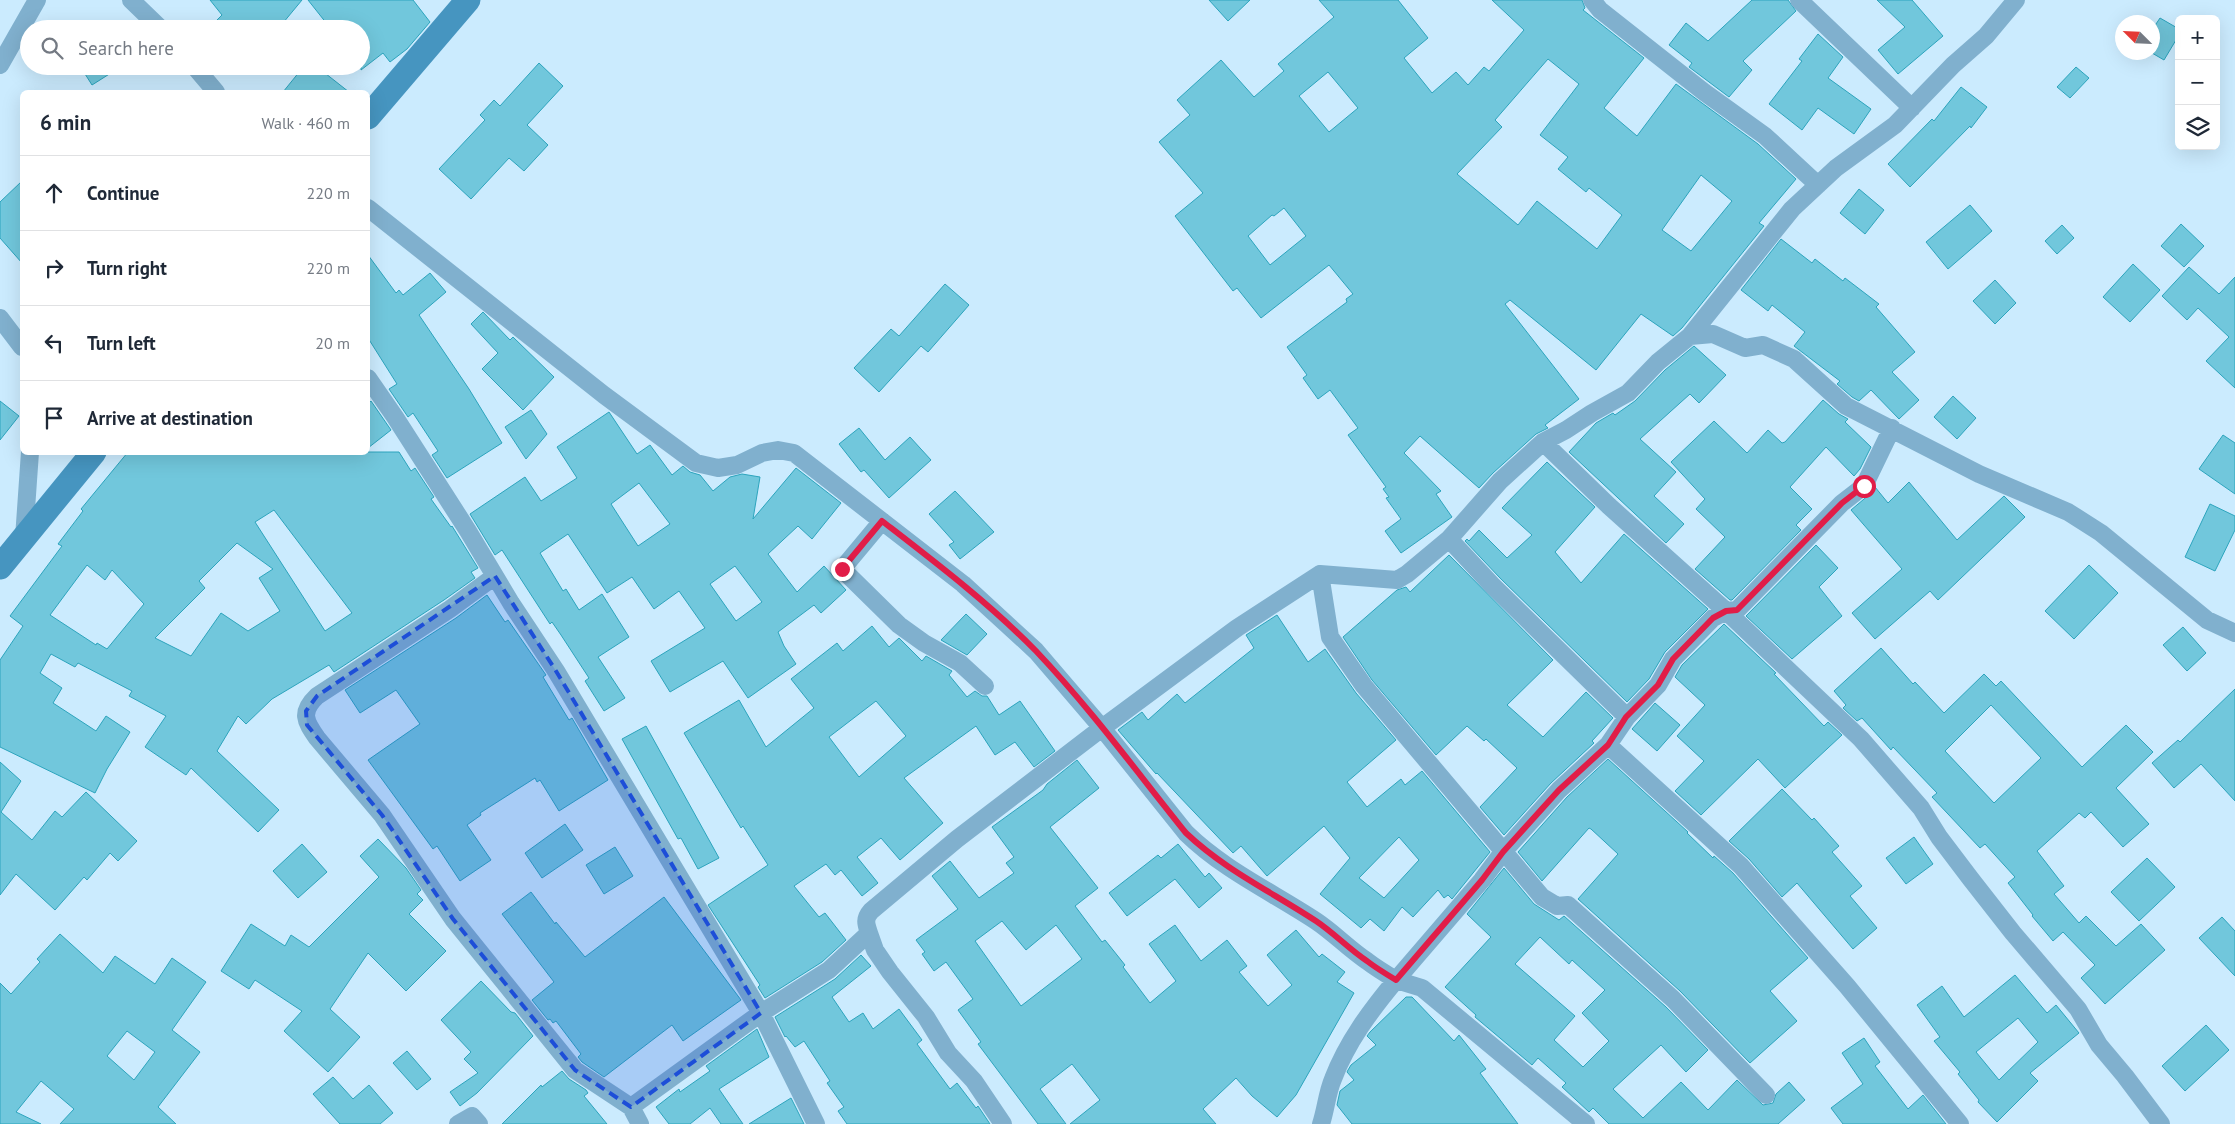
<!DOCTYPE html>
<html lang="en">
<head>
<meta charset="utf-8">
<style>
  body { margin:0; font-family:"PT Sans",sans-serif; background:#f6f6f7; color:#1f2937 }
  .controls { position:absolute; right:15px; top:15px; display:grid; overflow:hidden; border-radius:8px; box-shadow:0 5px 20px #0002 }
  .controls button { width:45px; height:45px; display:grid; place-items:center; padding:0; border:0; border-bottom:1px solid #e0e1e3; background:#fff; color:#1f2937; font:25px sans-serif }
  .compass { position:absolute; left:2115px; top:15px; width:45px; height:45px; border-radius:50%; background:#fff; box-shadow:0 5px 20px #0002; rotate:294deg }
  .stop { position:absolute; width:15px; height:15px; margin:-11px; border:4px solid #e11d48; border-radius:50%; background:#fff }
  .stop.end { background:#e11d48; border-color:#fff; box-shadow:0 1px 5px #0008 }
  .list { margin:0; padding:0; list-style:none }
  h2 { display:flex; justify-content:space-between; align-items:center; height:65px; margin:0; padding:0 20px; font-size:21px }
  h2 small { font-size:16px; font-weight:400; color:#747a83 }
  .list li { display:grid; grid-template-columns:32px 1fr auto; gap:15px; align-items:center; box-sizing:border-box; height:75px; padding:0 20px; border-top:1px solid #e0e1e3 }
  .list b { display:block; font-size:19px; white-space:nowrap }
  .list em { font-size:16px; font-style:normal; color:#747a83 }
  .icon { flex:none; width:28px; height:28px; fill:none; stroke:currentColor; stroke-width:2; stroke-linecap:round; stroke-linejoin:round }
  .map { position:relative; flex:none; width:2235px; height:1124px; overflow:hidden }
  .search { position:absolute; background:#fff; box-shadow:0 5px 20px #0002; left:20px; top:20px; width:350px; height:55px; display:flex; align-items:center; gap:12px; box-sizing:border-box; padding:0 18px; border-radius:28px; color:#747a83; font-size:19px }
  .panel { position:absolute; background:#fff; box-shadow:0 5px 20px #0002; left:20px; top:90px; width:350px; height:365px; border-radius:8px }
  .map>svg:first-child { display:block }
  .building { fill:#71c7dc; stroke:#2ca4bd; fill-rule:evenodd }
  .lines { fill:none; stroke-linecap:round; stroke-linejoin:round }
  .street { stroke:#80b0ce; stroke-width:18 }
  .secondary { stroke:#4695c0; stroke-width:25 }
  .route { stroke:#e11d48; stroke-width:6 }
  .marked { fill:#1d4ed8; fill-opacity:0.2; stroke:#1d4ed8; stroke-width:4; stroke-dasharray:10 6; stroke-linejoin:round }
</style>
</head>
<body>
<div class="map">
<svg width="2235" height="1124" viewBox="0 0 2235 1124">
  <rect width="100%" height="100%" fill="#cbebfe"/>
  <path class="building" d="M210,0H302L278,29H208L222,15Z
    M308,0H413L430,22L407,49L390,62L383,53L361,70V29H331Z
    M1209,0H1250L1228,21Z
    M1319,0H1398L1428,38L1404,58L1432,93L1456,72L1468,85L1484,67L1489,71L1524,30L1492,0H1582L1585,8L1583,10L1644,58L1604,108L1637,136L1676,84L1758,144L1796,179L1759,223L1764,226L1682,328L1673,336L1641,314L1596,370L1510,300L1505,304L1579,399L1545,425L1548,428L1536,434L1493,473L1479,488L1420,436L1404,453L1441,491L1436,494L1452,517L1401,553L1385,531L1401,519L1386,498L1389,497L1383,489L1386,487L1348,435L1358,428L1330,390L1318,399L1303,378L1307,375L1287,347L1347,302L1346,299L1353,294L1329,265L1261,318L1237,288L1233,291L1175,216L1203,193L1159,142L1190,115L1177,100L1221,60L1254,97L1284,71L1278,64L1334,17ZM1548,59L1579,84L1540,135L1568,157L1558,169L1586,192L1589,188L1622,215L1597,249L1537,201L1518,225L1457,174L1502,127L1495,120ZM1328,72L1358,108L1329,132L1299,96ZM1701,175L1732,201L1691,251L1662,230ZM1284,208L1306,236L1270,265L1248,236L1272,215L1274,216Z
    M1752,0H1788L1796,11L1743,61L1752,70L1729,97L1689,67L1692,63L1669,45L1686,23L1708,41Z
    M1877,0H1912L1943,36L1898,74L1878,50L1905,27Z
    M2160,18L2179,29V35L2164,60L2152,53V30Z
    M1818,34L1843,57L1828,78L1871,109L1854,134L1818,108L1802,130L1769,104L1802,61L1799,59Z
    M539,63L563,86L527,125L548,145L524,171L509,158L471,199L439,169L485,120L480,115L494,100L500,106Z
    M80,66H122L92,85Z
    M304,66H316L349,92H283Z
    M2076,67L2089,78L2070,98L2057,87Z
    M1961,87L1987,107L1971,128L1970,126L1910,187L1888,164L1932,119L1934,121Z
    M22,181V263L0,238V202Z
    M1859,189L1884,210L1865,234L1840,213Z
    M1970,205L1992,231L1948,269L1926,242Z
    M2181,224L2204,246L2184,267L2161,246Z
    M2062,225L2074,238L2057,254L2045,241Z
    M1781,239L1812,263L1815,259L1843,281L1845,278L1879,304L1876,307L1915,352L1892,372L1919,400L1899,419L1871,390L1859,401L1852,397L1837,384L1840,381L1794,346L1805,332L1772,305L1768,311L1741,290Z
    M368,255L396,293L399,290L403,295L430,273L446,292L419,315L469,389L502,443L447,478L432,455L438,451L413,413L408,417L389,389L397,384L368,338Z
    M2133,264L2160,290L2130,322L2103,297Z
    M2189,267L2219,294L2235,277V388L2206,361L2229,337L2198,308L2187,320L2162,296Z
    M1995,280L2016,303L1995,324L1973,301Z
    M945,284L969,305L928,352L921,346L879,392L854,368L891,329L899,336Z
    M483,312L510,340L513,337L554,377L523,410L482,369L498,353L471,324Z
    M1694,346L1726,375L1699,403L1690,394L1640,439L1676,472L1654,496L1684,524L1666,543L1569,452L1596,423L1613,413L1615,415L1635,401L1665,370Z
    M1953,396L1976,418L1957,439L1934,417Z
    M1823,400L1839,414L1848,419L1845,422L1871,447L1860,469L1854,476L1826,447L1790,487L1812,509L1796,525L1801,530L1732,600H1730L1695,569L1725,537L1696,509L1705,499L1671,462L1714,421L1747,453L1768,430L1782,443L1785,442Z
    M0,401L19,416L0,440Z
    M371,401L391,430L368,448V404Z
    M531,410L547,434L526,459L505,427Z
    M609,412L637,454L650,445L672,475L683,466L690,472L700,475L713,491L730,477L742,474L760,477L753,519L796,468L841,503L812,539L798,526L768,554L797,592L824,566L846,590L821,613L814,605L778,632L784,646L796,664L748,698L723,661L670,692L651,661L705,628L679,591L654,609L632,577L607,593L568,534L540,553L563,591L566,589L579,610L602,594L629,637L598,657L625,698L604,711L585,681L589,678L561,635L552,622L550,624L502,550L495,555L470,514L525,477L541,501L577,478L557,447ZM639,483L670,524L638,546L611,504ZM735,566L762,602L736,621L710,584Z
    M859,428L885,460L910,437L931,460L889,498L864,470L861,472L839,444Z
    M2223,435L2235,443V494L2199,469Z
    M128,452H399L411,471L415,468L434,497L431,499L451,527L452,526L478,568L471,572L475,578L444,600L334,672L329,665L272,699L246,724L238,716L217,751L279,810L258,832L191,768L186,775L145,747L166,716L129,696L132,691L78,663L75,667L51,654L40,673L62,688L53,703L96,731L106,716L130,732L107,769L95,793L0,747V660L23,626L10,616L62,546L58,544L83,511L81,509ZM274,510L352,613L325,631L255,522ZM237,543L273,569L259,578L280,611L248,631L221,613L191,656L155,638L205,588L199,581ZM87,565L105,580L112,570L144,604L107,649L97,643L96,645L50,615Z
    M1547,462L1595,507L1555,552L1581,583L1624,534L1708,609L1665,652L1649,679L1627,702L1500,578L1465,541L1467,539L1469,541L1479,530L1507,558L1532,535L1502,508Z
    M1909,482L1957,540L2004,496L2025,517L1938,600L1930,591L1875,639L1852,613L1902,569L1851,510L1870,494L1875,487L1888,503Z
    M955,491L994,532L960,559L949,545L954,542L929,514Z
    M2210,504L2235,516V530L2215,571L2185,557Z
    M1816,545L1838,568L1819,587L1842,616L1792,659L1746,616Z
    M1449,555L1553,660L1507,705L1543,737L1586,692L1613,718L1592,741L1594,743L1551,783L1504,835L1480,807L1517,768L1486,739L1484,741L1467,726L1436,755L1372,680L1343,637L1397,590L1406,587L1410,592Z
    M2089,565L2118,593L2074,639L2045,611Z
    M487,595L505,622L508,620L546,675L543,677L569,720L572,718L608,780L559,811L540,780L537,782L535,778L480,813L481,815L467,825L491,860L460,881L437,846L433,849L368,760L420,724L396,690L360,713L345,690L456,618Z
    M966,614L987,634L967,655L941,640Z
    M1277,615L1308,662L1325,649L1356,693L1396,740L1347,782L1367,807L1401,779L1405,785L1422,771L1490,852L1452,899L1448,895L1444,898L1438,890L1413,917L1402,907L1384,931L1370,919L1361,928L1320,894L1350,858L1324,826L1267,876L1241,846L1233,853L1157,773L1156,774L1118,730L1142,712L1148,720L1177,694L1185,703L1254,648L1246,635ZM1399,837L1419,860L1384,898L1359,878Z
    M1724,624L1776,673L1774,674L1824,726L1828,722L1842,735L1785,788L1758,759L1757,760L1701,815L1675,791L1704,761L1677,736L1705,705L1675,677L1682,665Z
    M872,626L889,647L899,638L922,661L926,656L952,671L949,675L967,697L975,691L982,696H987L999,715L1020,701L1055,751L1034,767L1015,742L995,755L976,726L904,778L943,823L900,860L881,838L857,857L878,883L862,896L841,870L835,875L826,864L794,886L819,917L825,913L846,940L822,962L765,998L758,987L760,985L708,905L768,865L743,826L741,828L684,733L739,700L766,747L814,708L791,679L837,643L843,651ZM876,701L906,736L859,777L829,737Z
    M2183,627L2206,653L2187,671L2163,645Z
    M1881,648L1913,684L1915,682L1944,713L1984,674L1996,686L2001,681L2082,767L2126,725L2153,752L2116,788L2149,824L2123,847L2091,812L2085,818L2079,813L2037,851L2064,886L2054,894L2079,923L2086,916L2116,946L2141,924L2165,950L2105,1004L2081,978L2095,965L2063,932L2053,941L2032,916L2033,915L2008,883L2015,877L1985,844L1980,848L1932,797L1937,793L1893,747L1891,750L1862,718L1857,721L1843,708L1846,705L1834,691ZM1991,705L2041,758L1994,803L1945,751Z
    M2235,689V801L2201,764L2174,788L2152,763L2178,740L2180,742Z
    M1655,703L1680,725L1657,751L1632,729Z
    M646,726L719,858L698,869L681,838L678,839L622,739Z
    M1608,759L1688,832L1687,833L1713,858L1714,856L1733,873L1808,958L1770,991L1797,1021L1750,1063L1680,991L1578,899L1618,854L1591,829L1589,828L1542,881L1518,852L1567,797Z
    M1077,760L1099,788L1050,827L1098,888L1075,906L1102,942L1105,940L1125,965L1123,967L1150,1003L1176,981L1149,944L1175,925L1201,961L1227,940L1247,966L1239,972L1268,1006L1292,985L1267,955L1296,930L1319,957L1322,954L1345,972L1337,982L1354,993L1296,1095L1277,1117L1252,1096L1236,1078L1203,1109L1216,1124H1070L1100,1100L1072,1064L1040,1089L1066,1124H1038L978,1044L981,1042L958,1010L973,999L946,962L934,971L922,954L925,952L916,940L958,909L932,876L950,861L979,898L1014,873L1006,863L1014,857L992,827L1043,790L1047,784ZM1002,921L1026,950L1056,925L1082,959L1021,1006L975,941Z
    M0,762L21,781L1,812L32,840L55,811L62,817L86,792L137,841L118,861L110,853L87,880L84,877L55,910L16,874L0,895Z
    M1782,789L1812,820L1814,818L1839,846L1832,852L1862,886L1850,896L1877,928L1853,949L1797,883L1782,897L1749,859L1729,841Z
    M565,824L583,850L542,878L525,853Z
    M1914,837L1933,864L1906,884L1886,858Z
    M378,839L406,868L421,890L417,894L423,900L409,914L446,951L406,991L368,953L330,1009L360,1037L328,1072L284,1031L302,1011L255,980L249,989L221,971L251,924L285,946L291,935L309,947L379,877L360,856Z
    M302,844L327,872L298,898L273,871Z
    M1178,844L1205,877L1209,873L1222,888L1199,908L1175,879L1127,916L1109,893L1158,855L1161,858Z
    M615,847L633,876L604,894L586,865Z
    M2147,858L2175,887L2139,921L2111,892Z
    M1504,868L1534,904L1559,920L1564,916L1666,1007L1708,1050L1686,1072L1661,1045L1613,1089L1643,1118L1681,1082L1708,1110L1737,1080L1763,1105L1773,1103L1776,1094L1789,1082L1805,1100L1778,1124H1609L1593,1108L1589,1112L1562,1087L1566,1083L1538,1058L1532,1065L1475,1017L1476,1015L1445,987L1491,937L1467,914ZM1540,937L1569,964L1572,960L1605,990L1582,1013L1609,1041L1583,1067L1554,1040L1575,1016L1515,964Z
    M531,892L555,924L556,922L585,957L664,897L741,1000L683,1041L672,1025L604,1077L582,1062L578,1057L581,1054L556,1021L553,1023L550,1019L548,1020L532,1000L554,982L502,914Z
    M2222,917L2235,931V976L2199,938Z
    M60,934L103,973L115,956L155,984L172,958L206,982L172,1030L200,1052L158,1107L176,1124H60L74,1109L41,1081L16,1112L41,1124H0V983L11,994L40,962L37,959ZM127,1031L155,1052L134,1080L107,1056Z
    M861,955L871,966L832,997L849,1022L863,1013L873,1029L899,1009L922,1040L917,1044L950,1089L957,1083L976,1108L978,1106L990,1124H847L838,1111L844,1107L827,1083L830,1081L804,1041L795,1047L786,1036L785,1037L775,1017L835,979Z
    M2015,975L2047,1013L2056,1005L2079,1033L2030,1073L2038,1081L1997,1122L1978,1102L1979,1100L1958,1074L1960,1072L1934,1041L1940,1037L1917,1005L1942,986L1964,1017ZM2018,1018L2038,1042L1999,1080L1976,1052Z
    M481,981L511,1012L515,1013L533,1036L477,1093L460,1106L450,1092L478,1073L464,1059L471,1052L441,1020Z
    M1406,997H1412L1454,1041L1459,1035L1486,1069L1480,1073L1518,1124H1352L1337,1105L1340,1091L1354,1080L1347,1072L1348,1070L1351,1065L1376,1045L1367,1036L1370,1032Z
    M2206,1025L2229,1050L2185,1091L2162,1066Z
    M757,1029L769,1057L719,1089L743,1124H721L710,1108L690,1124H669L656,1107L679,1089L680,1092L710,1071L706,1066Z
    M1864,1038L1880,1062L1875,1066L1908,1109L1923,1095L1946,1124H1843L1831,1108L1863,1084L1842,1053Z
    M407,1051L431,1079L417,1090L393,1063Z
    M562,1071L569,1079L586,1090L588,1093L584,1096L607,1124H502L541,1085L542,1087Z
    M333,1077L353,1099L369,1085L393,1113L380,1124H340L313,1094Z
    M791,1098L804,1124H749Z"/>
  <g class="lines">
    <path class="street" d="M131,0L161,29
      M1592,0L1600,10L1704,92L1765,136L1818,185
      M1799,0L1912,108
      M0,65L37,0
      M194,66L216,92
      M368,208L604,395L696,463L718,468L737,465L762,453L778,450L794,453L963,584L1036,651L1102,728L1186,833C1224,870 1272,892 1316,921C1334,933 1349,949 1367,961C1376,968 1386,974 1396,980C1371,1010 1347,1042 1333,1079C1327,1093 1326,1109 1321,1124
      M0,318L22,347
      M1690,336L1713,334L1745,348L1763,345L1794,359L1846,406L1979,474L2068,512L2101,533L2207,620L2235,633
      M368,378L395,417L468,531L511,603L556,671L761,1013L816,1124
      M1543,442L1609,506L1726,611L1861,739L1921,808L1939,837L1970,878L2013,933L2078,1009L2099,1045L2125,1076L2161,1124
      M882,521L842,569L899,625L924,643L960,663L985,686
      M24,538L30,452
      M1449,539L1492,585L1627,717
      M1320,574L1330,637L1364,686L1542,897L1557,906L1568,905L1673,999L1766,1095
      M495,576L450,609L317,696C300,712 305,721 317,738L382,815L453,919L575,1070L631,1107L640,1124
      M1608,745L1741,866L1847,986L1960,1124
      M869,933L875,950L890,972L926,1017L948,1053L974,1081L1003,1124
      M631,1107L761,1013L829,970L869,933C866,924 864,919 871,911L957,839L1102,728L1237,628L1320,574L1397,580L1407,574L1449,539L1500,481L1543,442L1566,430L1592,413L1628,393L1658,362L1690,336L1792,209L1836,168L1895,125L1953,65L1986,36L2016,0
      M458,1124L472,1116L479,1124
      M1586,1124L1422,988L1396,980L1482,880L1503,852L1559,790L1608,745L1627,717L1658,685L1673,659L1713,618L1726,611L1737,610L1842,503L1864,486L1892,428"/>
    <path class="secondary" d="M368,117L468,0
      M0,567L94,452"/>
  </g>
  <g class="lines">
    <path class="route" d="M842,569L882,521C935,562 989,603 1036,651C1090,708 1137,772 1186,833C1225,870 1272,892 1316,921C1334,933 1349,949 1367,961C1376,968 1386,974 1396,980L1482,880L1503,852L1559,790L1608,745L1626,717L1658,685L1673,659L1713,618L1726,611L1737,610L1842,503L1864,486"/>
  </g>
  <path class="marked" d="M495,576L556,671L761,1013L631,1107L575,1070L453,919L382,815L307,725L306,711L317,696Z"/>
</svg>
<div class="controls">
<button>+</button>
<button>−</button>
<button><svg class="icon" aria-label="layers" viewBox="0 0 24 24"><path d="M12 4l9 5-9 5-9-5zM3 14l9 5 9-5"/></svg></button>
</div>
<svg class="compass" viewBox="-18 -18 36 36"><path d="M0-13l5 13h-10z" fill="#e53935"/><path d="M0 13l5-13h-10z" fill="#747a83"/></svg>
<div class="stop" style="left:1864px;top:486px"></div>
<div class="stop end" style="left:842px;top:569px"></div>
<div class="search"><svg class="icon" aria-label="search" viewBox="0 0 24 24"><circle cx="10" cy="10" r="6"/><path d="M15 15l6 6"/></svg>Search here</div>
<section class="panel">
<h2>6 min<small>Walk · 460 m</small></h2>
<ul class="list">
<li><svg class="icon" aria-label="ahead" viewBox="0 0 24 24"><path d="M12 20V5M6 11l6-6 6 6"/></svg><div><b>Continue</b></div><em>220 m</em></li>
<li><svg class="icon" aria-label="right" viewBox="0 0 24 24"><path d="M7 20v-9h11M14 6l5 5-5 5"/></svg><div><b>Turn right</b></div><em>220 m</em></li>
<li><svg class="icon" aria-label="left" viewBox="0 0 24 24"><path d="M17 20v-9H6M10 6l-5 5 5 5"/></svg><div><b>Turn left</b></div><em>20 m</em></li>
<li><svg class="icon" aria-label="arrive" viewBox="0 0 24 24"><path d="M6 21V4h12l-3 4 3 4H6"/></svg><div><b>Arrive at destination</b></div></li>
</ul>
</section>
</div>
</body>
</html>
